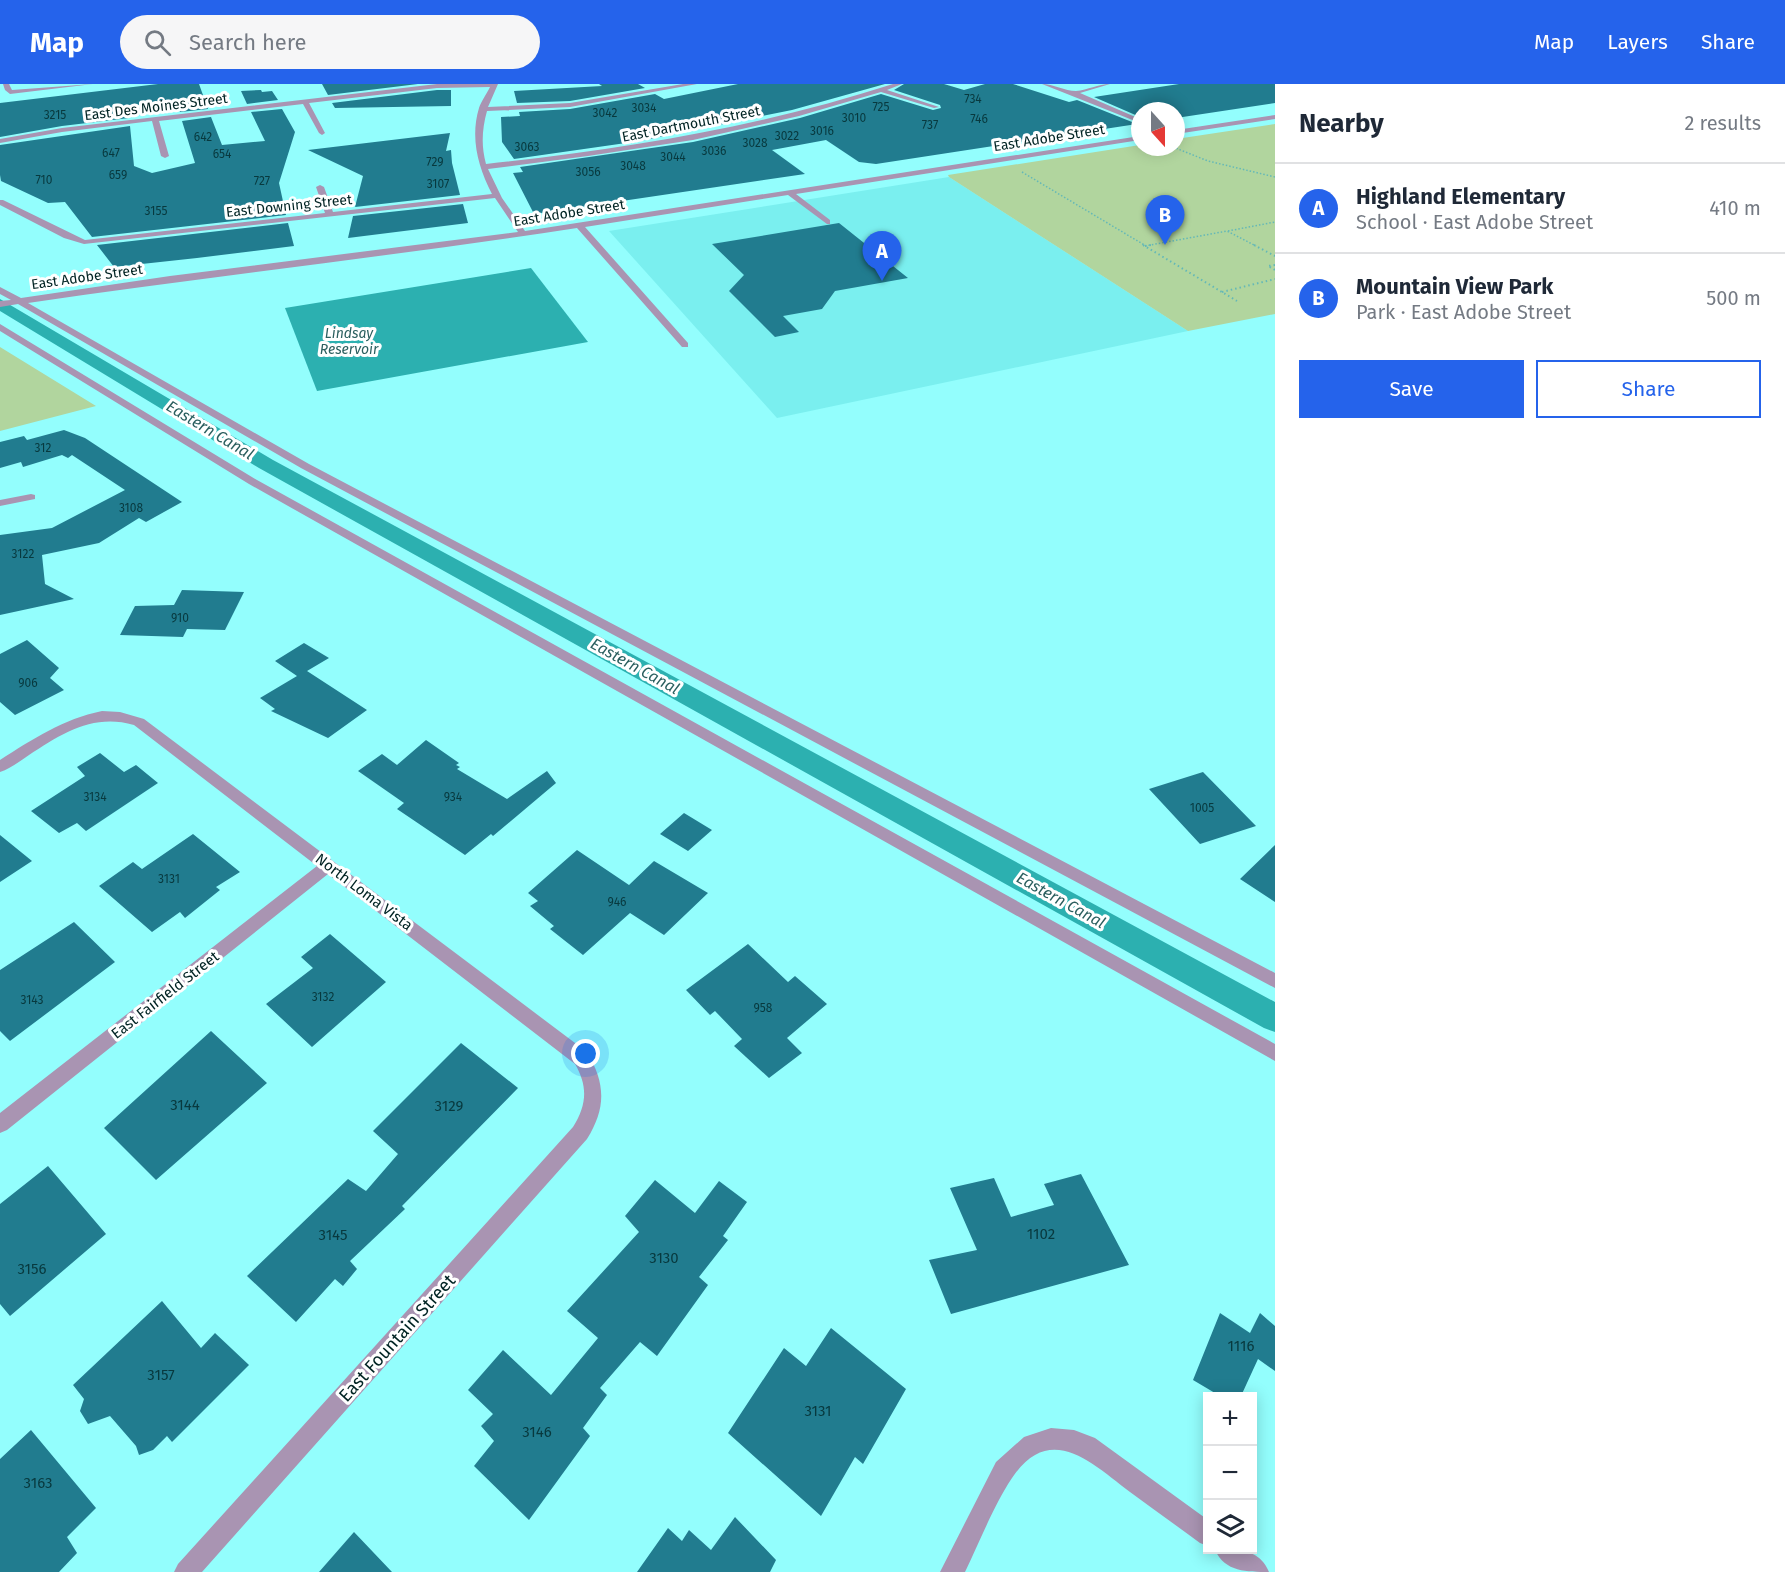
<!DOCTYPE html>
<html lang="en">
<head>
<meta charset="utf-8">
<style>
  body { margin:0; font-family:"Fira Sans",sans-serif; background:#f6f6f7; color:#1f2937 }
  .controls { position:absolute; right:18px; bottom:18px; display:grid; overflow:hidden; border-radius:0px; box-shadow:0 3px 15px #0003 }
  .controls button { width:54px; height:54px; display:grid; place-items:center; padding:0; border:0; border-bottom:2px solid #e0e1e3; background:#fff; color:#1f2937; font:30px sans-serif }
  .compass { position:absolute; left:1131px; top:18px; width:54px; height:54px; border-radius:50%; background:#fff; box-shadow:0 3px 15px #0003; rotate:159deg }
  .you { position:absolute; left:586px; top:970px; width:21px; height:21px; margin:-15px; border:4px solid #fff; border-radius:50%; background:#1a73e8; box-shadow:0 0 0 9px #1a73e833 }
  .badge { display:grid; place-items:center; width:39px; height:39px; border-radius:50%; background:#2563eb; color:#fff; font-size:20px; font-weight:700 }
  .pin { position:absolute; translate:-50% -50px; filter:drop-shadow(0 2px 3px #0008) }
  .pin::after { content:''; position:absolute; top:32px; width:21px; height:18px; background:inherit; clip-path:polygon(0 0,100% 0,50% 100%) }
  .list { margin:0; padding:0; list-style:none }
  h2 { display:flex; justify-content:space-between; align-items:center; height:78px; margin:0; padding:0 24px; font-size:26px }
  h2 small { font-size:20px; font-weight:400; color:#747a83 }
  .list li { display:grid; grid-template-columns:39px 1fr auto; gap:18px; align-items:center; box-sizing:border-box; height:90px; padding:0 24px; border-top:2px solid #e0e1e3 }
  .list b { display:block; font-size:22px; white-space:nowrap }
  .list p { margin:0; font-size:20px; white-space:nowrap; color:#747a83 }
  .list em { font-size:20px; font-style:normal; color:#747a83 }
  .actions { display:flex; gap:12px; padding:18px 24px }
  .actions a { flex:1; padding:14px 0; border:2px solid #2563eb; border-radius:0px; text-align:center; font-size:21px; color:#2563eb }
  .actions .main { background:#2563eb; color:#fff }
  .icon { flex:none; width:33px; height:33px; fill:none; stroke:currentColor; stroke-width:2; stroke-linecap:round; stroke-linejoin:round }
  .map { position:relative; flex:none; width:1275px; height:1488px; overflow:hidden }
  header { display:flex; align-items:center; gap:36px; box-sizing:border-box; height:84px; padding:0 30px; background:#2563eb; color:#fff }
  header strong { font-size:28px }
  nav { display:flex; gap:33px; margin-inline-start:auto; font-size:21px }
  .search { width:420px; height:54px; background:#f6f6f7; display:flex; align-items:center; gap:15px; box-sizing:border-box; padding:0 21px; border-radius:33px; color:#747a83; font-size:22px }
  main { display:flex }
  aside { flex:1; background:#fff }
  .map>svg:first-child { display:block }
  .built { fill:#7aefef }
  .green { fill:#b1d59e }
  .water { fill:#2cb0b0 }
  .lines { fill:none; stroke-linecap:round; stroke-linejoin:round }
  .canal { fill:#2cb0b0; fill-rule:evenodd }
  .building { fill:#217c8f }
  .path-far1 { stroke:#64b8b7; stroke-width:1.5; stroke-dasharray:1.5 2; stroke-linecap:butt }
  .path { stroke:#64b8b7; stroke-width:2; stroke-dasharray:1.5 3; stroke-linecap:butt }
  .minor { fill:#a994b2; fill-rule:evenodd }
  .labels { text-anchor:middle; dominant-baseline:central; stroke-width:6; stroke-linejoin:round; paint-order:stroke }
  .number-label { font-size:12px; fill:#08393e }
  .far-street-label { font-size:14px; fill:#002323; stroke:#fff }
  .far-water-label { font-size:14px; font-style:italic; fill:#2b5f5f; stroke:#fff }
  .street-label { font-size:15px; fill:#002323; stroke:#fff }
  .near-number-label { font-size:15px; fill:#08393e }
  .water-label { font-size:16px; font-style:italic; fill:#2b5f5f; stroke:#fff }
  .near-street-label { font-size:18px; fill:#002323; stroke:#fff }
</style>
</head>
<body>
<header>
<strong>Map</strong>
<div class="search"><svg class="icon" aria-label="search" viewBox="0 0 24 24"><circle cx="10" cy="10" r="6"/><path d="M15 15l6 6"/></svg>Search here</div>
<nav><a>Map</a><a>Layers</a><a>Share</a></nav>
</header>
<main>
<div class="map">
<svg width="1275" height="1488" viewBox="0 0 1275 1488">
  <rect width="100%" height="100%" fill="#93fefd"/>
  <path class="built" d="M949,93L1188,247L777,334L609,147Z"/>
  <path class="green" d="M1275,40V230L1188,247L949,93L948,91L1140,61V63H1176V55Z
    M0,263L96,322L0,347Z"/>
  <path class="water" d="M531,184L588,258L317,307L285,224Z"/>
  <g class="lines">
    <path class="canal" d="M0,215L273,376L1275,918V948L1264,944L259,384L0,227Z"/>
  </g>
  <path class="building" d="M158,0H199L208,25L180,28L179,25L129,30V34L62,42L0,53V19Z
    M322,0H418L328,11Z
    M599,0H638L645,4L570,17L517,19L514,7L602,2Z
    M738,0H885L792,26L640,57L514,75L502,58L501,33L520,32L519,28L570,25L655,10L664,15Z
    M904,0H944L964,6L985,0H1013L1069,18L1077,16L1137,40L876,80L859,78L826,56L772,66L805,90L534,130L513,89L523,88L520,83L693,58L800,34L881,10L933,26L941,24L940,21L894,6Z
    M1179,0H1275V19L1176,34V27H1140V33L1094,13Z
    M261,6L262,8L272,7L278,16L247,20L241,7Z
    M437,6H451V22L335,24L332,19Z
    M282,25L295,48L279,99L286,131L92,153L65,118L48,119L1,97L0,91V61L130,42L134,82L152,89L195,79L182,37L211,33L222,61L265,57L251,28Z
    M450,49L446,67L451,66L452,79L460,111L355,123L363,92L308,66Z
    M463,120L468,139L348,154L353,132Z
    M288,139L294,162L197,174L114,183L97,161Z
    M839,139L908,194L835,207L822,225L783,232L799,248L775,253L729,207L744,191L712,160Z
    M64,346L85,354L182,418L146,438L139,434L99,459L42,471L45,500L74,515L0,531V451L52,444L125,406L72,371L68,374L62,371L23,383L21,378L0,384V358L24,352L27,356Z
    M182,506L244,508L225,546L187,545L183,553L120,551L135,522L174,521Z
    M27,556L59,584L50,594L64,606L15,631L0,618V570Z
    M304,559L329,574L307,587L367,626L328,654L271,627L275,625L260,614L297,592L275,577Z
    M426,656L459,679L456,681L460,683L457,685L507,715L547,687L556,699L493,752L491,750L465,771L397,725L404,719L358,687L382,670L397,681Z
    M100,669L124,688L136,681L158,699L86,747L77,739L59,749L31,727L85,692L77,683Z
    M1203,688L1256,742L1200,760L1149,705Z
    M684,729L712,746L688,767L660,750Z
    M193,750L240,788L216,803L220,806L185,834L180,828L152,848L99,802L133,778L142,785Z
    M0,751L32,777L0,798Z
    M1275,761V818L1240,795Z
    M577,766L629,801L654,777L708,809L664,851L630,829L583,871L550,845L554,842L530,822L538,817L528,809Z
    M74,838L115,878L10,957L0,947V886Z
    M330,850L386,898L312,963L266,920L313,884L301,873Z
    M748,860L788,898L795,892L827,920L787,954L802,969L769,994L734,962L742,955L715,927L710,931L686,906Z
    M211,947L267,999L156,1096L104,1044Z
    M461,959L518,1004L402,1122L405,1125L350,1177L357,1185L343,1202L335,1195L296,1238L247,1192L348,1095L366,1107L398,1070L373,1047Z
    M48,1082L106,1150L10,1232L0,1220V1120Z
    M1081,1090L1129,1181L951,1230L929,1176L977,1166L950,1104L994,1094L1011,1133L1054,1121L1044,1100Z
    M655,1096L695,1129L719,1097L747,1118L723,1152L728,1156L699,1193L708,1201L657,1272L640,1258L600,1304L607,1311L583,1344L590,1352L529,1436L474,1382L494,1357L481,1342L493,1330L468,1306L503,1266L551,1311L598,1254L567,1227L639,1148L625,1132Z
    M162,1217L201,1264L215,1249L249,1281L172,1358L167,1352L153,1366L139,1371L136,1362L110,1332L88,1340L80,1327L84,1315L73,1301Z
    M1220,1229L1250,1249L1260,1229L1275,1242V1287L1258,1275L1241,1312H1220L1193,1296Z
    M831,1244L906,1305L863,1380L855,1373L821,1432L728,1349L784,1264L806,1282Z
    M31,1346L96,1424L67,1453L77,1469L59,1488H0V1375Z
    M735,1433L776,1476L770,1488H637L668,1444L682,1457L689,1446L711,1466Z
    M354,1448L392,1488H319Z"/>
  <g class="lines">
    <path class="path-far1" d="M1173,63L1208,77L1275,93
      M1022,88L1146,162
      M1228,147L1275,138
      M1145,162L1227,147L1256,162"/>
    <path class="path" d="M1143,161L1237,217
      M1254,161L1275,172
      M1145,162L1151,161
      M1275,181L1268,182L1275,186
      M1222,208L1275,195"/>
    <path class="minor" d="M3,0H9L12,6L93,0L10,10L5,6Z
      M437,0H498L488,23L570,19L683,0H697L570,23L487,27C482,45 481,62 486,80C625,65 760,43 893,0H902L887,6L939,23L934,24L881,8L799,32L693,56L588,72L488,85L502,114L525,147L1140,52V56L796,110L830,136V140H827L788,111L585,143L688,259V263H682L577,144C395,172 211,192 28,219L309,380L1275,889V904L301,384L18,220L0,223V217L11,216L0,210V203L21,214L170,192L518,148L495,114L84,160L64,154L0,121V116H3L85,156L325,129L316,103L320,101L324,103L333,128L492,110C478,83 470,54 479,24C481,18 487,9 490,3L437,4L309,19L325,49L322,51L319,49L303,20L159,37L169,72L165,74L161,72L152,37L62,48L0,59V55L62,44Z
      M1042,0C1053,0 1065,7 1076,7C1088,6 1098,0 1110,0L1080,9L1140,35V39Z
      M1275,31V35L1176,50V46Z
      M0,240L257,396L1275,960V977L249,400L0,247Z
      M31,410L35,411V415L0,422V416Z
      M102,627L120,628L144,635L587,968C606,1000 606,1024 587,1055L202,1488H174L178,1480L573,1043C587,1021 588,1002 575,980L328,790L7,1046L0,1049V1029L317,782L134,641C94,629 62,649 29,671C20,677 10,685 0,688V676C33,655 63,635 102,627Z
      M1051,1344L1074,1346L1095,1354L1208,1436V1462L1200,1459C1177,1442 1153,1425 1130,1408C1092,1379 1050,1337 1012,1394C994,1421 979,1459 965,1488H940L996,1378L1024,1353Z
      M1215,1466C1236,1464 1260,1465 1269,1488C1247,1488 1225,1488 1215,1466Z"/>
  </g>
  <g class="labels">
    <g class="number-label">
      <text x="973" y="15">734</text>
      <text x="881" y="23">725</text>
      <text x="644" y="24">3034</text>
      <text x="605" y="29">3042</text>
      <text x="55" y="31">3215</text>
      <text x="854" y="34">3010</text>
      <text x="979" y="35">746</text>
      <text x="930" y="41">737</text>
      <text x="822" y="47">3016</text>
      <text x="787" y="52">3022</text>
      <text x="203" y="53">642</text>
      <text x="755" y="59">3028</text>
      <text x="527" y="63">3063</text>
      <text x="714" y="67">3036</text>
      <text x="111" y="69">647</text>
      <text x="222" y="70">654</text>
      <text x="673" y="73">3044</text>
      <text x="435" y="78">729</text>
      <text x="633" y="82">3048</text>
      <text x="588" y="88">3056</text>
      <text x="118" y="91">659</text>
      <text x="44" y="96">710</text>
      <text x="262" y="97">727</text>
      <text x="438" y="100">3107</text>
      <text x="156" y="127">3155</text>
      <text x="43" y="364">312</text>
      <text x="131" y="424">3108</text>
      <text x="23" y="470">3122</text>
      <text x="180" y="534">910</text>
      <text x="28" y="599">906</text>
      <text x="95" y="713">3134</text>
      <text x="453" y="713">934</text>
      <text x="1202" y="724">1005</text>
      <text x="169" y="795">3131</text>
      <text x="617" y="818">946</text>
      <text x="323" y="913">3132</text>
      <text x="32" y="916">3143</text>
      <text x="763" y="924">958</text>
    </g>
    <g class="far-street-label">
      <text transform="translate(156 23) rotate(-7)">East Des Moines Street</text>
      <text transform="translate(691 40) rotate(-11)">East Dartmouth Street</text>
      <text transform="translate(1049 54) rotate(-9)">East Adobe Street</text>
      <text transform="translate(289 122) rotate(-6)">East Downing Street</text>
      <text transform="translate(569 129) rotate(-9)">East Adobe Street</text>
      <text transform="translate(87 193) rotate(-8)">East Adobe Street</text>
    </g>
    <g class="far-water-label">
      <text x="349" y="249">Lindsay<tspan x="349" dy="16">Reservoir</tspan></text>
    </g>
    <g class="street-label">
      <text transform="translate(364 808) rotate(37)">North Loma Vista</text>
      <text transform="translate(165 911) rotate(-38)">East Fairfield Street</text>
    </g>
    <g class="near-number-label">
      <text x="185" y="1021">3144</text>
      <text x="449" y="1022">3129</text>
      <text x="1041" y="1150">1102</text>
      <text x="333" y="1151">3145</text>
      <text x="664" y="1174">3130</text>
      <text x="32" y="1185">3156</text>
      <text x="1241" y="1262">1116</text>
      <text x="161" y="1291">3157</text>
      <text x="818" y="1327">3131</text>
      <text x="537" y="1348">3146</text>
      <text x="38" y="1399">3163</text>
    </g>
    <g class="water-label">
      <text transform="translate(210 346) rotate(31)">Eastern Canal</text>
      <text transform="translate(635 582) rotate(29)">Eastern Canal</text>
      <text transform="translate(1061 816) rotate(29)">Eastern Canal</text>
    </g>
    <g class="near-street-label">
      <text transform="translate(397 1254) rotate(-48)">East Fountain Street</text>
    </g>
  </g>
</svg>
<div class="controls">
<button>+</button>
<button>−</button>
<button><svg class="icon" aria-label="layers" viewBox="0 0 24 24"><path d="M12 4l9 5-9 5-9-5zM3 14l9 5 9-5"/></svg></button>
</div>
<svg class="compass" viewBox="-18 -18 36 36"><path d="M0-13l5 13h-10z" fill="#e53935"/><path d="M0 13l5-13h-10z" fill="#747a83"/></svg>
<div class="you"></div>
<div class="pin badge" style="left:882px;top:197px">A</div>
<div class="pin badge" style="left:1165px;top:161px">B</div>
</div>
<aside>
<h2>Nearby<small>2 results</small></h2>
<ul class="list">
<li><span class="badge">A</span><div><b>Highland Elementary</b><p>School · East Adobe Street</p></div><em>410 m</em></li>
<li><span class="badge">B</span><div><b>Mountain View Park</b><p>Park · East Adobe Street</p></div><em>500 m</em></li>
</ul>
<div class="actions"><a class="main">Save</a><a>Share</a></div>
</aside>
</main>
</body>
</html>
